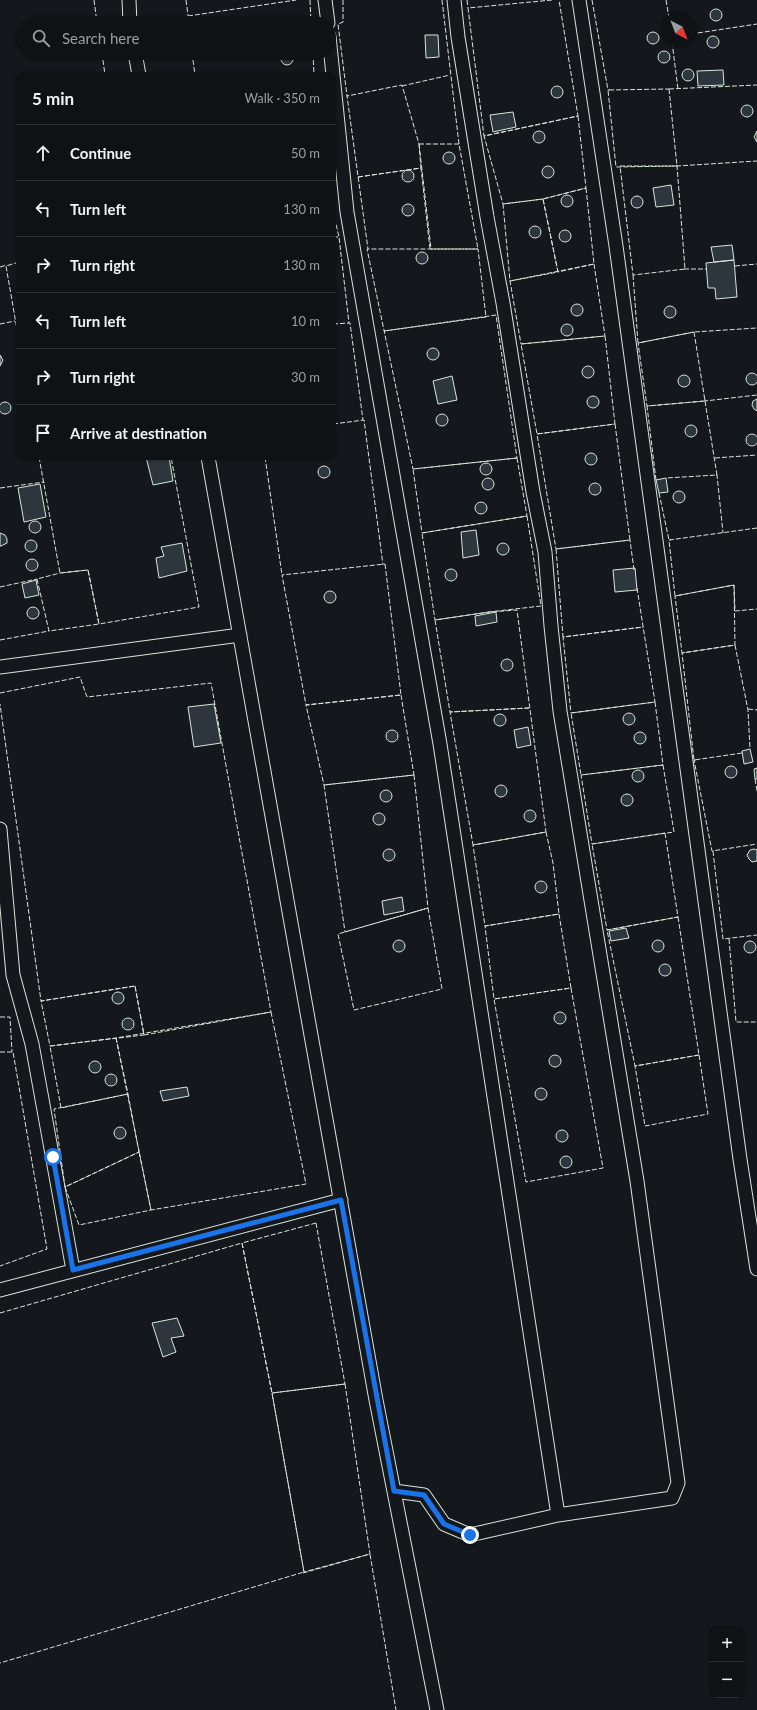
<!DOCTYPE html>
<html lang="en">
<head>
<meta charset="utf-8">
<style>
  body { margin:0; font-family:Lato,sans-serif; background:#181b1e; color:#f1f3f6 }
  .controls { position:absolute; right:12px; bottom:12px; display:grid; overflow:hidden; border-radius:8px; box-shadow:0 1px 3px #0004 }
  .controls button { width:36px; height:36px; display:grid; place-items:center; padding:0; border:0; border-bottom:1px solid #2f3234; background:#0f1215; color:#f1f3f6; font:20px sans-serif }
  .compass { position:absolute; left:661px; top:12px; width:36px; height:36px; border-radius:50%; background:#0f1215; box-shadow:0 1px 3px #0004; rotate:138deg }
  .stop { position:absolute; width:12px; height:12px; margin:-9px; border:3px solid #1a73e8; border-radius:50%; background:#fff }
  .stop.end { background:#1a73e8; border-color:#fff; box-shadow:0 1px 4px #0008 }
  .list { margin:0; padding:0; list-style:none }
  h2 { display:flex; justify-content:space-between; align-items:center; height:52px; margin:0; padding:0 16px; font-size:17px }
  h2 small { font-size:13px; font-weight:400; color:#9b9ea0 }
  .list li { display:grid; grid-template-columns:26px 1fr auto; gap:12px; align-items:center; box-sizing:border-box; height:56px; padding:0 16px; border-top:1px solid #2f3234 }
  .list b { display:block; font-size:15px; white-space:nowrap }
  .list em { font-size:13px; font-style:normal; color:#9b9ea0 }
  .icon { flex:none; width:22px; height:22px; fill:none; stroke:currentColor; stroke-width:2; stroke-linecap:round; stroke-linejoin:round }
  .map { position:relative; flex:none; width:757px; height:1710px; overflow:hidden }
  .search { position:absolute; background:#0f1215; box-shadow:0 1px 3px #0004; left:16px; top:16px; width:320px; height:44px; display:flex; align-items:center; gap:10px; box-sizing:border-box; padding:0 14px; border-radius:22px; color:#9b9ea0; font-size:15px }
  .panel { position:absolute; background:#0f1215; box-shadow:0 1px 3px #0004; left:16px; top:72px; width:320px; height:388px; border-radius:8px }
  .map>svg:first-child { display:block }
  .building { fill:#2c363c; stroke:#d8e6dc }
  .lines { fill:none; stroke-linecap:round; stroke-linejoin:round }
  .street-casing { stroke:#d8e6dc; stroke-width:15 }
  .street { stroke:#14181c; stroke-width:13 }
  .fence { stroke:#d8e6dc; stroke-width:1; stroke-dasharray:5 2; stroke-linecap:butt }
  .route { stroke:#1a73e8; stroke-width:5 }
</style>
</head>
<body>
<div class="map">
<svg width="757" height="1710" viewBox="0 0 757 1710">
  <rect width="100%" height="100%" fill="#14181c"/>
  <path class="building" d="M710 15a6 6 0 1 1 12 0a6 6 0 1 1-12 0Z
    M647 38a6 6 0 1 1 12 0a6 6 0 1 1-12 0Z
    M425,35H438L439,57L426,58Z
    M707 42a6 6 0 1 1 12 0a6 6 0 1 1-12 0Z
    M658 57a6 6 0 1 1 12 0a6 6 0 1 1-12 0Z
    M281 59a6 6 0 1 1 12 0a6 6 0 1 1-12 0Z
    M682 75a6 6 0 1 1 12 0a6 6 0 1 1-12 0Z
    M723,70L724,85L698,86L697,71Z
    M551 92a6 6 0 1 1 12 0a6 6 0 1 1-12 0Z
    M741 111a6 6 0 1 1 12 0a6 6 0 1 1-12 0Z
    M513,112L516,127L493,132L490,115Z
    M533 137a6 6 0 1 1 12 0a6 6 0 1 1-12 0Z
    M757,131V142L754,137Z
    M443 158a6 6 0 1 1 12 0a6 6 0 1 1-12 0Z
    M542 172a6 6 0 1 1 12 0a6 6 0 1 1-12 0Z
    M402 176a6 6 0 1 1 12 0a6 6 0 1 1-12 0Z
    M671,185L674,205L656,207L653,188Z
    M561 201a6 6 0 1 1 12 0a6 6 0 1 1-12 0Z
    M631 202a6 6 0 1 1 12 0a6 6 0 1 1-12 0Z
    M402 210a6 6 0 1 1 12 0a6 6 0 1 1-12 0Z
    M529 232a6 6 0 1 1 12 0a6 6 0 1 1-12 0Z
    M559 236a6 6 0 1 1 12 0a6 6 0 1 1-12 0Z
    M732,245L734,260L714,262L711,247Z
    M416 258a6 6 0 1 1 12 0a6 6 0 1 1-12 0Z
    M734,260L737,297L716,299L715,288H708L706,263Z
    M571 310a6 6 0 1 1 12 0a6 6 0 1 1-12 0Z
    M664 312a6 6 0 1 1 12 0a6 6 0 1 1-12 0Z
    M561 330a6 6 0 1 1 12 0a6 6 0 1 1-12 0Z
    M427 354a6 6 0 1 1 12 0a6 6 0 1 1-12 0Z
    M0,355L3,360L0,366Z
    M582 372a6 6 0 1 1 12 0a6 6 0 1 1-12 0Z
    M746 379a6 6 0 1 1 12 0a6 6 0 1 1-12 0Z
    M678 381a6 6 0 1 1 12 0a6 6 0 1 1-12 0Z
    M452,376L457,400L438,404L433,381Z
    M587 402a6 6 0 1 1 12 0a6 6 0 1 1-12 0Z
    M757,399V411L754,409L752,405L753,401Z
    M-1 408a6 6 0 1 1 12 0a6 6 0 1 1-12 0Z
    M436 420a6 6 0 1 1 12 0a6 6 0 1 1-12 0Z
    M685 431a6 6 0 1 1 12 0a6 6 0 1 1-12 0Z
    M746 440a6 6 0 1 1 12 0a6 6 0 1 1-12 0Z
    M585 459a6 6 0 1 1 12 0a6 6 0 1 1-12 0Z
    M146,457H169L173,481L153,485Z
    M480 469a6 6 0 1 1 12 0a6 6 0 1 1-12 0Z
    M318 472a6 6 0 1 1 12 0a6 6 0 1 1-12 0Z
    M482 484a6 6 0 1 1 12 0a6 6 0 1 1-12 0Z
    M666,478L668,492L659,493L656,480Z
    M589 489a6 6 0 1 1 12 0a6 6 0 1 1-12 0Z
    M40,484L46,517L24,522L18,488Z
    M673 497a6 6 0 1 1 12 0a6 6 0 1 1-12 0Z
    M475 508a6 6 0 1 1 12 0a6 6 0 1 1-12 0Z
    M29 527a6 6 0 1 1 12 0a6 6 0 1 1-12 0Z
    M476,530L479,555L463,558L461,532Z
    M0,533L5,535L7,539V543L1,546H0Z
    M25 546a6 6 0 1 1 12 0a6 6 0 1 1-12 0Z
    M497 549a6 6 0 1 1 12 0a6 6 0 1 1-12 0Z
    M182,543L187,571L159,578L156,558L164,556L161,547Z
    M26 565a6 6 0 1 1 12 0a6 6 0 1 1-12 0Z
    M635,568L637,590L615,592L613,570Z
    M445 575a6 6 0 1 1 12 0a6 6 0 1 1-12 0Z
    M36,580L39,595L25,598L22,584Z
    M324 597a6 6 0 1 1 12 0a6 6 0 1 1-12 0Z
    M27 613a6 6 0 1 1 12 0a6 6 0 1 1-12 0Z
    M496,612L497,622L476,626L475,616Z
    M501 665a6 6 0 1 1 12 0a6 6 0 1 1-12 0Z
    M214,704L221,743L194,747L188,707Z
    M623 719a6 6 0 1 1 12 0a6 6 0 1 1-12 0Z
    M494 720a6 6 0 1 1 12 0a6 6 0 1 1-12 0Z
    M528,727L531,745L517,748L514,730Z
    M386 736a6 6 0 1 1 12 0a6 6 0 1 1-12 0Z
    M634 738a6 6 0 1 1 12 0a6 6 0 1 1-12 0Z
    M750,749L753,762L744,764L742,751Z
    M725 772a6 6 0 1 1 12 0a6 6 0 1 1-12 0Z
    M757,768V779H755L754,769Z
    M632 776a6 6 0 1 1 12 0a6 6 0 1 1-12 0Z
    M495 791a6 6 0 1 1 12 0a6 6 0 1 1-12 0Z
    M380 796a6 6 0 1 1 12 0a6 6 0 1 1-12 0Z
    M621 800a6 6 0 1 1 12 0a6 6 0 1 1-12 0Z
    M524 816a6 6 0 1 1 12 0a6 6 0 1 1-12 0Z
    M373 819a6 6 0 1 1 12 0a6 6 0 1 1-12 0Z
    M383 855a6 6 0 1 1 12 0a6 6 0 1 1-12 0Z
    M754,849L757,850V861L752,862L749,859L747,855L750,850Z
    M535 887a6 6 0 1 1 12 0a6 6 0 1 1-12 0Z
    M402,897L404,911L384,915L382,901Z
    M626,928L629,938L611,941L609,931Z
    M652 946a6 6 0 1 1 12 0a6 6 0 1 1-12 0Z
    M393 946a6 6 0 1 1 12 0a6 6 0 1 1-12 0Z
    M744 947a6 6 0 1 1 12 0a6 6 0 1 1-12 0Z
    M659 970a6 6 0 1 1 12 0a6 6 0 1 1-12 0Z
    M112 998a6 6 0 1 1 12 0a6 6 0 1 1-12 0Z
    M554 1018a6 6 0 1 1 12 0a6 6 0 1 1-12 0Z
    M122 1024a6 6 0 1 1 12 0a6 6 0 1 1-12 0Z
    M549 1061a6 6 0 1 1 12 0a6 6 0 1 1-12 0Z
    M89 1067a6 6 0 1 1 12 0a6 6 0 1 1-12 0Z
    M105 1080a6 6 0 1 1 12 0a6 6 0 1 1-12 0Z
    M187,1087L189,1096L163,1101L160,1091Z
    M535 1094a6 6 0 1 1 12 0a6 6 0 1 1-12 0Z
    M114 1133a6 6 0 1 1 12 0a6 6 0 1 1-12 0Z
    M556 1136a6 6 0 1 1 12 0a6 6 0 1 1-12 0Z
    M560 1162a6 6 0 1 1 12 0a6 6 0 1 1-12 0Z
    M177,1318L184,1336L171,1338L176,1352L163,1357L152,1323Z"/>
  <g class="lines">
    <g class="street-casing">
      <path id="street" d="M129,0L130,23
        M325,0L328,23
        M579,0L616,246L740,1159L757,1269
        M329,36L333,75
        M135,53L139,75
        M333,75L347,212L440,744L558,1515
        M208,457L376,1400L437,1710
        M0,667L240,635
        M0,829L13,975L32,1044L73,1270
        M0,1290L341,1200
        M394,1491L424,1495L444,1524L470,1535L558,1515L672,1498L678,1483L637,1181L560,711L551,626L545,552L533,492L503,303L487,217L458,37L454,0"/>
    </g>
    <use href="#street" class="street"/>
    <path class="fence" d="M94,0L97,23
      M186,0L189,23
      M310,0L311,23
      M343,0V22L338,24L347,96H348
      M442,0L459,144H458
      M467,0L468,8
      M552,0L468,8L484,136L578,116L559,0
      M592,0L608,90H610
      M666,0L669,18
      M188,16L296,0
      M691,34L757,24
      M672,42L678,89
      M102,53L105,75
      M192,53L195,75
      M313,53L314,75
      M402,86L450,75
      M669,89L677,166L616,167L608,90Z
      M669,89L757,85
      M578,116L586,188L543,199L503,204L484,136Z
      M419,144H459L478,249H431Z
      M677,165V166L757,161
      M620,166H677L685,269L633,275Z
      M358,177L421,168L419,144L402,85L347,96L368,249
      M358,177L421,168L430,249
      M586,188L594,264L558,272L543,199Z
      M543,199L558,272L510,281L503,204Z
      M333,211L339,237
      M333,237H339L349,323
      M19,262L6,266L19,341
      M594,264L605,336L521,344L510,281Z
      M735,266L757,264
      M0,267L7,265
      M684,269H706
      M633,275L638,343L694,332L757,328
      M0,324L15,321
      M333,324L350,323L363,420
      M384,331L486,317L478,249H367L413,469L517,458L496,315L384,331
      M694,332L705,401L647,406L638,343Z
      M605,336L615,424L537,434L521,344Z
      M705,399V401L757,395
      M333,424L364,420L383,565
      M615,424L630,540L556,549L537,434Z
      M39,457L60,573L88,570L99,624L199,607L171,457
      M265,457L282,575
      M517,458L527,516L422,533L413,469Z
      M715,458L757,455
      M716,475H717L723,533
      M656,480L647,406L705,401L717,475L666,478
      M0,488L44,482V483
      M659,493L669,540H671
      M527,516L541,606L489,612L435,620L422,533Z
      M757,528L669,540L675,596L734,585L735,611L757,609
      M385,564L401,695L306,705L282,575Z
      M88,570L99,624L49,631L37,579L60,573Z
      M634,570L630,540L556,549L563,637L643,627
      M734,585L735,645L682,653L675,596Z
      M0,587L37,579
      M637,588L655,702L571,713L563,637L643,627
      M0,640L49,631
      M0,693L80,677L87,697L211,683L271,1012L144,1035L135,986L41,1001L0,704
      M401,695L414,775L324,785L306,705Z
      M655,702L663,765L581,775L571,713Z
      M529,708L450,712L473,845L546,832L517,610L489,612L435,620L450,712L529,708
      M748,709L757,710
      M742,753L694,760L682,653L735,645L748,710L750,749
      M696,760H694L712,851L757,844
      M663,765L674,832L592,844L581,775Z
      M414,775L428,908L345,932L324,785Z
      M755,779L757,791
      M546,832L553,863L559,914L485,926L473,845Z
      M665,833L678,917L607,930L592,844Z
      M713,851L723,939L757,935
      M428,908L442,989L354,1010L338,934Z
      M559,914L571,988L494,999L485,926Z
      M678,917L699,1055L635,1066L607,930Z
      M729,939L736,1022H757
      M135,986L144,1035L50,1046L41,1001Z
      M571,988L603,1168L526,1182L494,999Z
      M271,1012L306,1184L151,1210L116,1038Z
      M0,1017H10L12,1052
      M116,1038L128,1094L61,1108L50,1046Z
      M0,1052H13L47,1249L0,1266
      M699,1055L708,1114L645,1126L635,1066Z
      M128,1094L139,1152L65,1187L54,1109Z
      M139,1152L151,1210L79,1225L65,1187Z
      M316,1223L345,1384L272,1393L242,1243Z
      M0,1313L242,1243L272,1393L304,1572L0,1663
      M345,1384L370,1554L304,1572L272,1393Z
      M303,1573L370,1554L396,1710"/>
  </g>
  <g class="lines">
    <path class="route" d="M53,1157L73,1270L341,1200L394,1491L424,1495L444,1524L470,1535"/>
  </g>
</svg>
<div class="controls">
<button>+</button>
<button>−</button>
</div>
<svg class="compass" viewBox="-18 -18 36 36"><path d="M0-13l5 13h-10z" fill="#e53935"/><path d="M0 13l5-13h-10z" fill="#9b9ea0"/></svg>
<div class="stop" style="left:53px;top:1157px"></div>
<div class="stop end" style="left:470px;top:1535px"></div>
<div class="search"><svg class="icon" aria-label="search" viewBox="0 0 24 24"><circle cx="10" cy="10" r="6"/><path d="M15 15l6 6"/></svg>Search here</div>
<section class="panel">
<h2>5 min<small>Walk · 350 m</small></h2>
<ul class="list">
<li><svg class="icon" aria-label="ahead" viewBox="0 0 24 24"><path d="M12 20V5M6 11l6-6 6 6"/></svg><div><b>Continue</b></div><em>50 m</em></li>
<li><svg class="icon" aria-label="left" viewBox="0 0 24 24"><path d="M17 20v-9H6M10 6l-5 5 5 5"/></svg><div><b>Turn left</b></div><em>130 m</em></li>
<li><svg class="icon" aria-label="right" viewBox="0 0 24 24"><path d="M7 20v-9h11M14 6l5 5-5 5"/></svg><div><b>Turn right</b></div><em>130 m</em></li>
<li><svg class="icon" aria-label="left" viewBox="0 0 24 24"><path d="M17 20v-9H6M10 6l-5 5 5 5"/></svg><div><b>Turn left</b></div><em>10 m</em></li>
<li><svg class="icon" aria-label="right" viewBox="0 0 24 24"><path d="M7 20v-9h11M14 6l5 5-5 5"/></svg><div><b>Turn right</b></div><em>30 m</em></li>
<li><svg class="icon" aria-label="arrive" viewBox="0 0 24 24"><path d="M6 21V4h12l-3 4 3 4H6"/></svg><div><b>Arrive at destination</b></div></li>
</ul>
</section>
</div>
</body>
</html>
